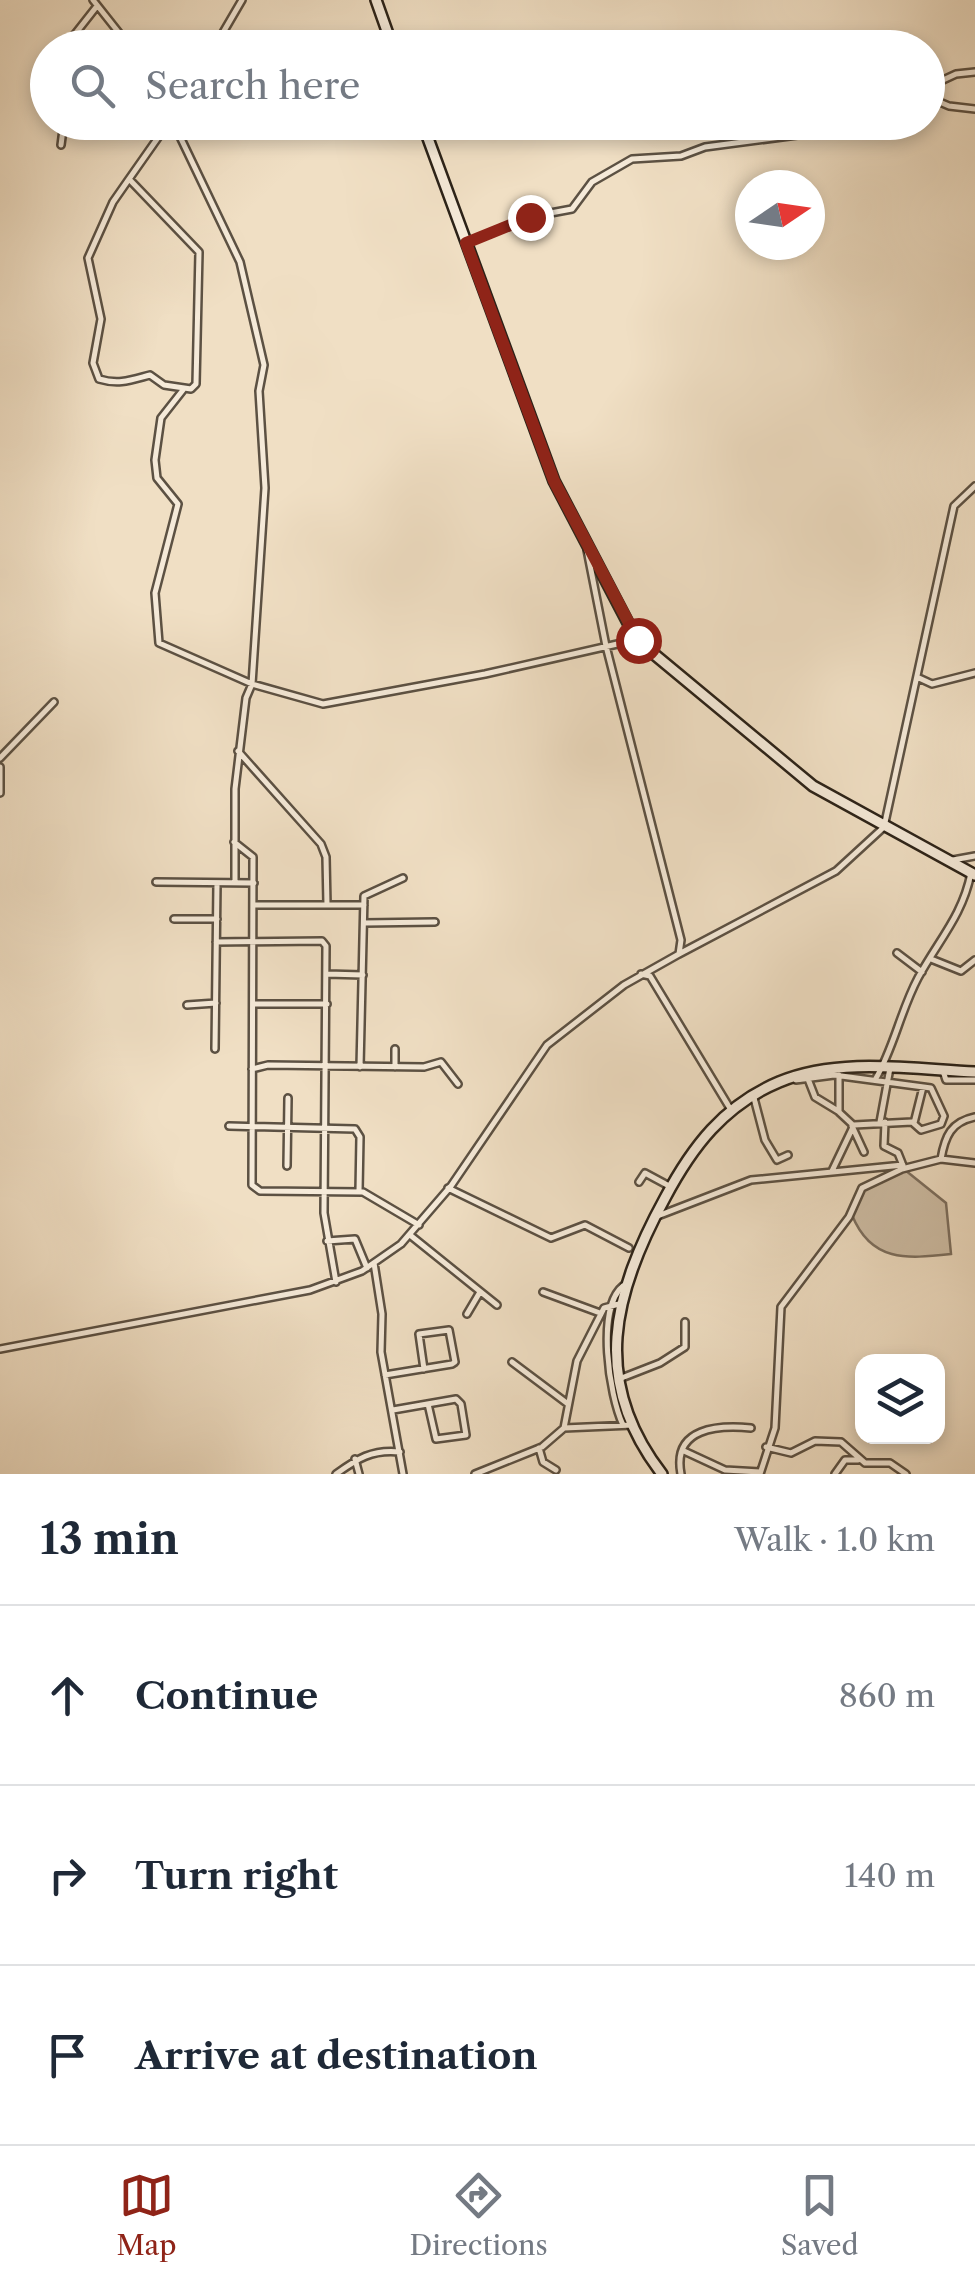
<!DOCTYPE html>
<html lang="en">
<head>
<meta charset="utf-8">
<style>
  body { margin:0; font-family:"Libre Caslon Text",serif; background:#f2f2f3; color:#1f2937 }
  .controls { position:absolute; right:30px; bottom:30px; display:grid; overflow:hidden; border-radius:20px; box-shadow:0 5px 15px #0003 }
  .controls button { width:90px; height:90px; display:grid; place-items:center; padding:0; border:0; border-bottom:2px solid #e0e1e3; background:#fff; color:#1f2937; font:50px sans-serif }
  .compass { position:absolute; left:735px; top:170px; width:90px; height:90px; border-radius:50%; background:#fff; box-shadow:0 5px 15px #0003; rotate:77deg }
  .stop { position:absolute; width:30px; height:30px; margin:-22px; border:8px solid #8f2418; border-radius:50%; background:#fff }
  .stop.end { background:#8f2418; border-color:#fff; box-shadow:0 2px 10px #0008 }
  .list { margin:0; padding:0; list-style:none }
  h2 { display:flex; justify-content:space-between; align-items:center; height:130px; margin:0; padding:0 40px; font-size:42px }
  h2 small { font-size:32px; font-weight:400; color:#747a83 }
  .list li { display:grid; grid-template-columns:65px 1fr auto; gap:30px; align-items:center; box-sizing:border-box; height:180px; padding:0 40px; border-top:2px solid #e0e1e3 }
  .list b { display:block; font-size:38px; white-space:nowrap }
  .list em { font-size:32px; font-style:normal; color:#747a83 }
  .icon { flex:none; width:55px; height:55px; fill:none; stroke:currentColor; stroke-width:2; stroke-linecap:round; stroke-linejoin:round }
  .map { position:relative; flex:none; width:975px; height:1474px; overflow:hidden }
  .search { position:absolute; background:#fff; box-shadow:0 5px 15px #0003; left:30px; right:30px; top:30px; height:110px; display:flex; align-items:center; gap:25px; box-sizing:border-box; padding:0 35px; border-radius:55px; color:#747a83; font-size:38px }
  .sheet { height:670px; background:#fff }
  nav { display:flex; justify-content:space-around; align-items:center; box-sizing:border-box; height:140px; border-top:2px solid #e0e1e3; background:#fff; font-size:28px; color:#747a83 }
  nav a { display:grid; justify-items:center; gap:5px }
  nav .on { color:#8f2418 }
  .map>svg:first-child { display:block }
  .green { fill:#cfbfa7; stroke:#7d7060; stroke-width:2.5 }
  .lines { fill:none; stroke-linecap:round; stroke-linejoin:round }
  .street-casing { stroke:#5c5143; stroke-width:10 }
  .secondary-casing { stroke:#2b2218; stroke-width:14 }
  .street { stroke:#f5ead9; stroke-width:5 }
  .secondary { stroke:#f5ead9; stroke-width:9 }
  .route { stroke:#8f2418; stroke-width:12 }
</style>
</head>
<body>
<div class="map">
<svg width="975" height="1474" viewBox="0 0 975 1474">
  <rect width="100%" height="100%" fill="#f0dfc4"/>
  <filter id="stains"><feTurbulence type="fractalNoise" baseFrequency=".002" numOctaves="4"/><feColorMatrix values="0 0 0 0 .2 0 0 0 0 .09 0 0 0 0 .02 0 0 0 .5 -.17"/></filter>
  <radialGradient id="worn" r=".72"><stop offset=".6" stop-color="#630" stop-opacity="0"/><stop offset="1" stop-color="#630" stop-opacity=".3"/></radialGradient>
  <path class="green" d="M905,1170L946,1203L951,1254C906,1259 871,1262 852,1215L865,1187Z"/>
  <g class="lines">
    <g class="street-casing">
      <path id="street" d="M93,0L131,48
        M64,48L97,6
        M106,48L125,40
        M214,48L242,0
        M928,87L956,74L975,72
        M928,97L949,106L975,109
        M173,122L240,262L264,365L259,391L265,488L252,684L246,698L235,789V883
        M61,145L64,122
        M129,179L199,252L196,384L191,389L164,385L150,375C131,380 119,385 99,379L93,363L101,319L88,258L113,202Z
        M129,179L169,122
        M466,243L529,217L572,209L592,182L632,159L681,156L705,147L805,134L845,122
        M183,390L161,418L155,460L157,478L178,504L155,593L159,643L252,684L323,704L485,674L635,640
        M919,678L932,684L975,673
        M238,751L321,844L326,857L327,905
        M0,758L54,702
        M0,767V793
        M234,842L253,857L252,1185L260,1191L363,1192L419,1225
        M953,860L975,856
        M156,882L254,883
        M254,905H364
        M174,919H217
        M364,923L435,922
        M216,942L322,941L326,946L324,1213L336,1282
        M897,953L922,972
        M679,954L836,871L884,827L954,506L975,486
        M931,959L961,971L975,960
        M327,974L363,975
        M641,974L650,976L731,1110
        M254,1004H327
        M187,1005L216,1003
        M215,1049L217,883
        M395,1049V1067
        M360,1067L364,896L403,878
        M252,1069L268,1065L424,1067L441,1062L458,1084
        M943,1071L946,1080H975
        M839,1075V1112L853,1125
        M808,1079L815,1097L838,1111
        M796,1080L834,1075L931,1088L944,1116L941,1124L921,1130L912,1122L854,1125L832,1171
        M875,1080C894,1048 900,1012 918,978C938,941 963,915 971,873
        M754,1098L765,1140L777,1160L788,1155
        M880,1122L890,1068
        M885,1122L884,1146L898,1153L902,1163
        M914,1123L923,1087
        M229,1126L355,1129L360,1137L359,1191
        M852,1126L864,1152
        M941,1159C945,1136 951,1122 975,1117
        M287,1166L288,1098
        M639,1182L645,1173L671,1187
        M448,1188L551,1238L585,1225L629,1248
        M655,1217L751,1180L903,1165
        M410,1235L497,1305
        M327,1241L355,1239L367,1268
        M374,1263L382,1314L381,1352L403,1474
        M623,1286C596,1308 609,1395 623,1425
        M543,1292L600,1313
        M467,1314L480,1292
        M0,1349L310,1290L362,1271L401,1244L451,1186L547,1045L624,985L679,954L681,940L606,646L587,550
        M512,1362L568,1404
        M385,1375L452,1364L455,1362L449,1330L419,1334L424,1369
        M619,1379L660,1363L685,1347V1322
        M393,1410L456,1399L461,1404L466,1435L436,1439L428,1404
        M564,1428L577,1361L604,1308L619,1304
        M766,1447L791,1453L815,1441L841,1442L865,1463H890L906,1474
        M539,1448L543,1462L556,1470
        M684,1451L725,1470L760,1472
        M355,1459L359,1474
        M336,1474C357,1459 372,1449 400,1452
        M475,1474L542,1447L564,1428L633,1425
        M681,1474C672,1427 719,1425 751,1428
        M760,1474L775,1428L781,1307L849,1217L862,1188L902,1169L941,1159L975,1163
        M835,1474L845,1460H858"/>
    </g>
    <g class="secondary-casing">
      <path id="secondary" d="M376,0L393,48
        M422,122L554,481L637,640L813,786L975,875
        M662,1474C590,1381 613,1293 665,1198C692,1147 724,1105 779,1082C839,1057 912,1069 975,1072"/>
    </g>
    <use href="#street" class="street"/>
    <use href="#secondary" class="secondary"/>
  </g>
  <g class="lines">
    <path class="route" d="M530,217L466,243L554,481L638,640"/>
  </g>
  <rect width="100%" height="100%" filter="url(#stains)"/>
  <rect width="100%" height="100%" fill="url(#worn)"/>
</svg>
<div class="controls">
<button><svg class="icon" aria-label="layers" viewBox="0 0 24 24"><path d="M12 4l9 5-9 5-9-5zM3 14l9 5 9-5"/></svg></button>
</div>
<svg class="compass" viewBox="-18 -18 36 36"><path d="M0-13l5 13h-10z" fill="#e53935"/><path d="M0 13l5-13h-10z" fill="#747a83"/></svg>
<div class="stop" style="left:638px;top:640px"></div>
<div class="stop end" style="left:530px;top:217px"></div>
<div class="search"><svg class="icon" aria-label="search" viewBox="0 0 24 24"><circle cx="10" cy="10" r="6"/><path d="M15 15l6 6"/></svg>Search here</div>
</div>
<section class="sheet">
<h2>13 min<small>Walk · 1.0 km</small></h2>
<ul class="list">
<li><svg class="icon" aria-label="ahead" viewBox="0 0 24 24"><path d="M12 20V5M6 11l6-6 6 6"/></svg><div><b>Continue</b></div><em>860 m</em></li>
<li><svg class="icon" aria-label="right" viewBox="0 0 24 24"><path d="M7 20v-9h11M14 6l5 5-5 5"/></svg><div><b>Turn right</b></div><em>140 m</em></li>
<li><svg class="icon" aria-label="arrive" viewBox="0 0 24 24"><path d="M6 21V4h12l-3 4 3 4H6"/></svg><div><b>Arrive at destination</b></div></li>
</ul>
</section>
<nav>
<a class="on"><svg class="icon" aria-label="map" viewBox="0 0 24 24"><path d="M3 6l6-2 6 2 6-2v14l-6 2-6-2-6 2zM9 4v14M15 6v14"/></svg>Map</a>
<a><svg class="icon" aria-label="directions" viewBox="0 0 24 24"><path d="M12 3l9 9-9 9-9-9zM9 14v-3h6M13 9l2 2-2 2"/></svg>Directions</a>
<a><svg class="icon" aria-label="saved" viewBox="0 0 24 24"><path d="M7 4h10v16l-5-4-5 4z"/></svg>Saved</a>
</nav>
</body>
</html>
